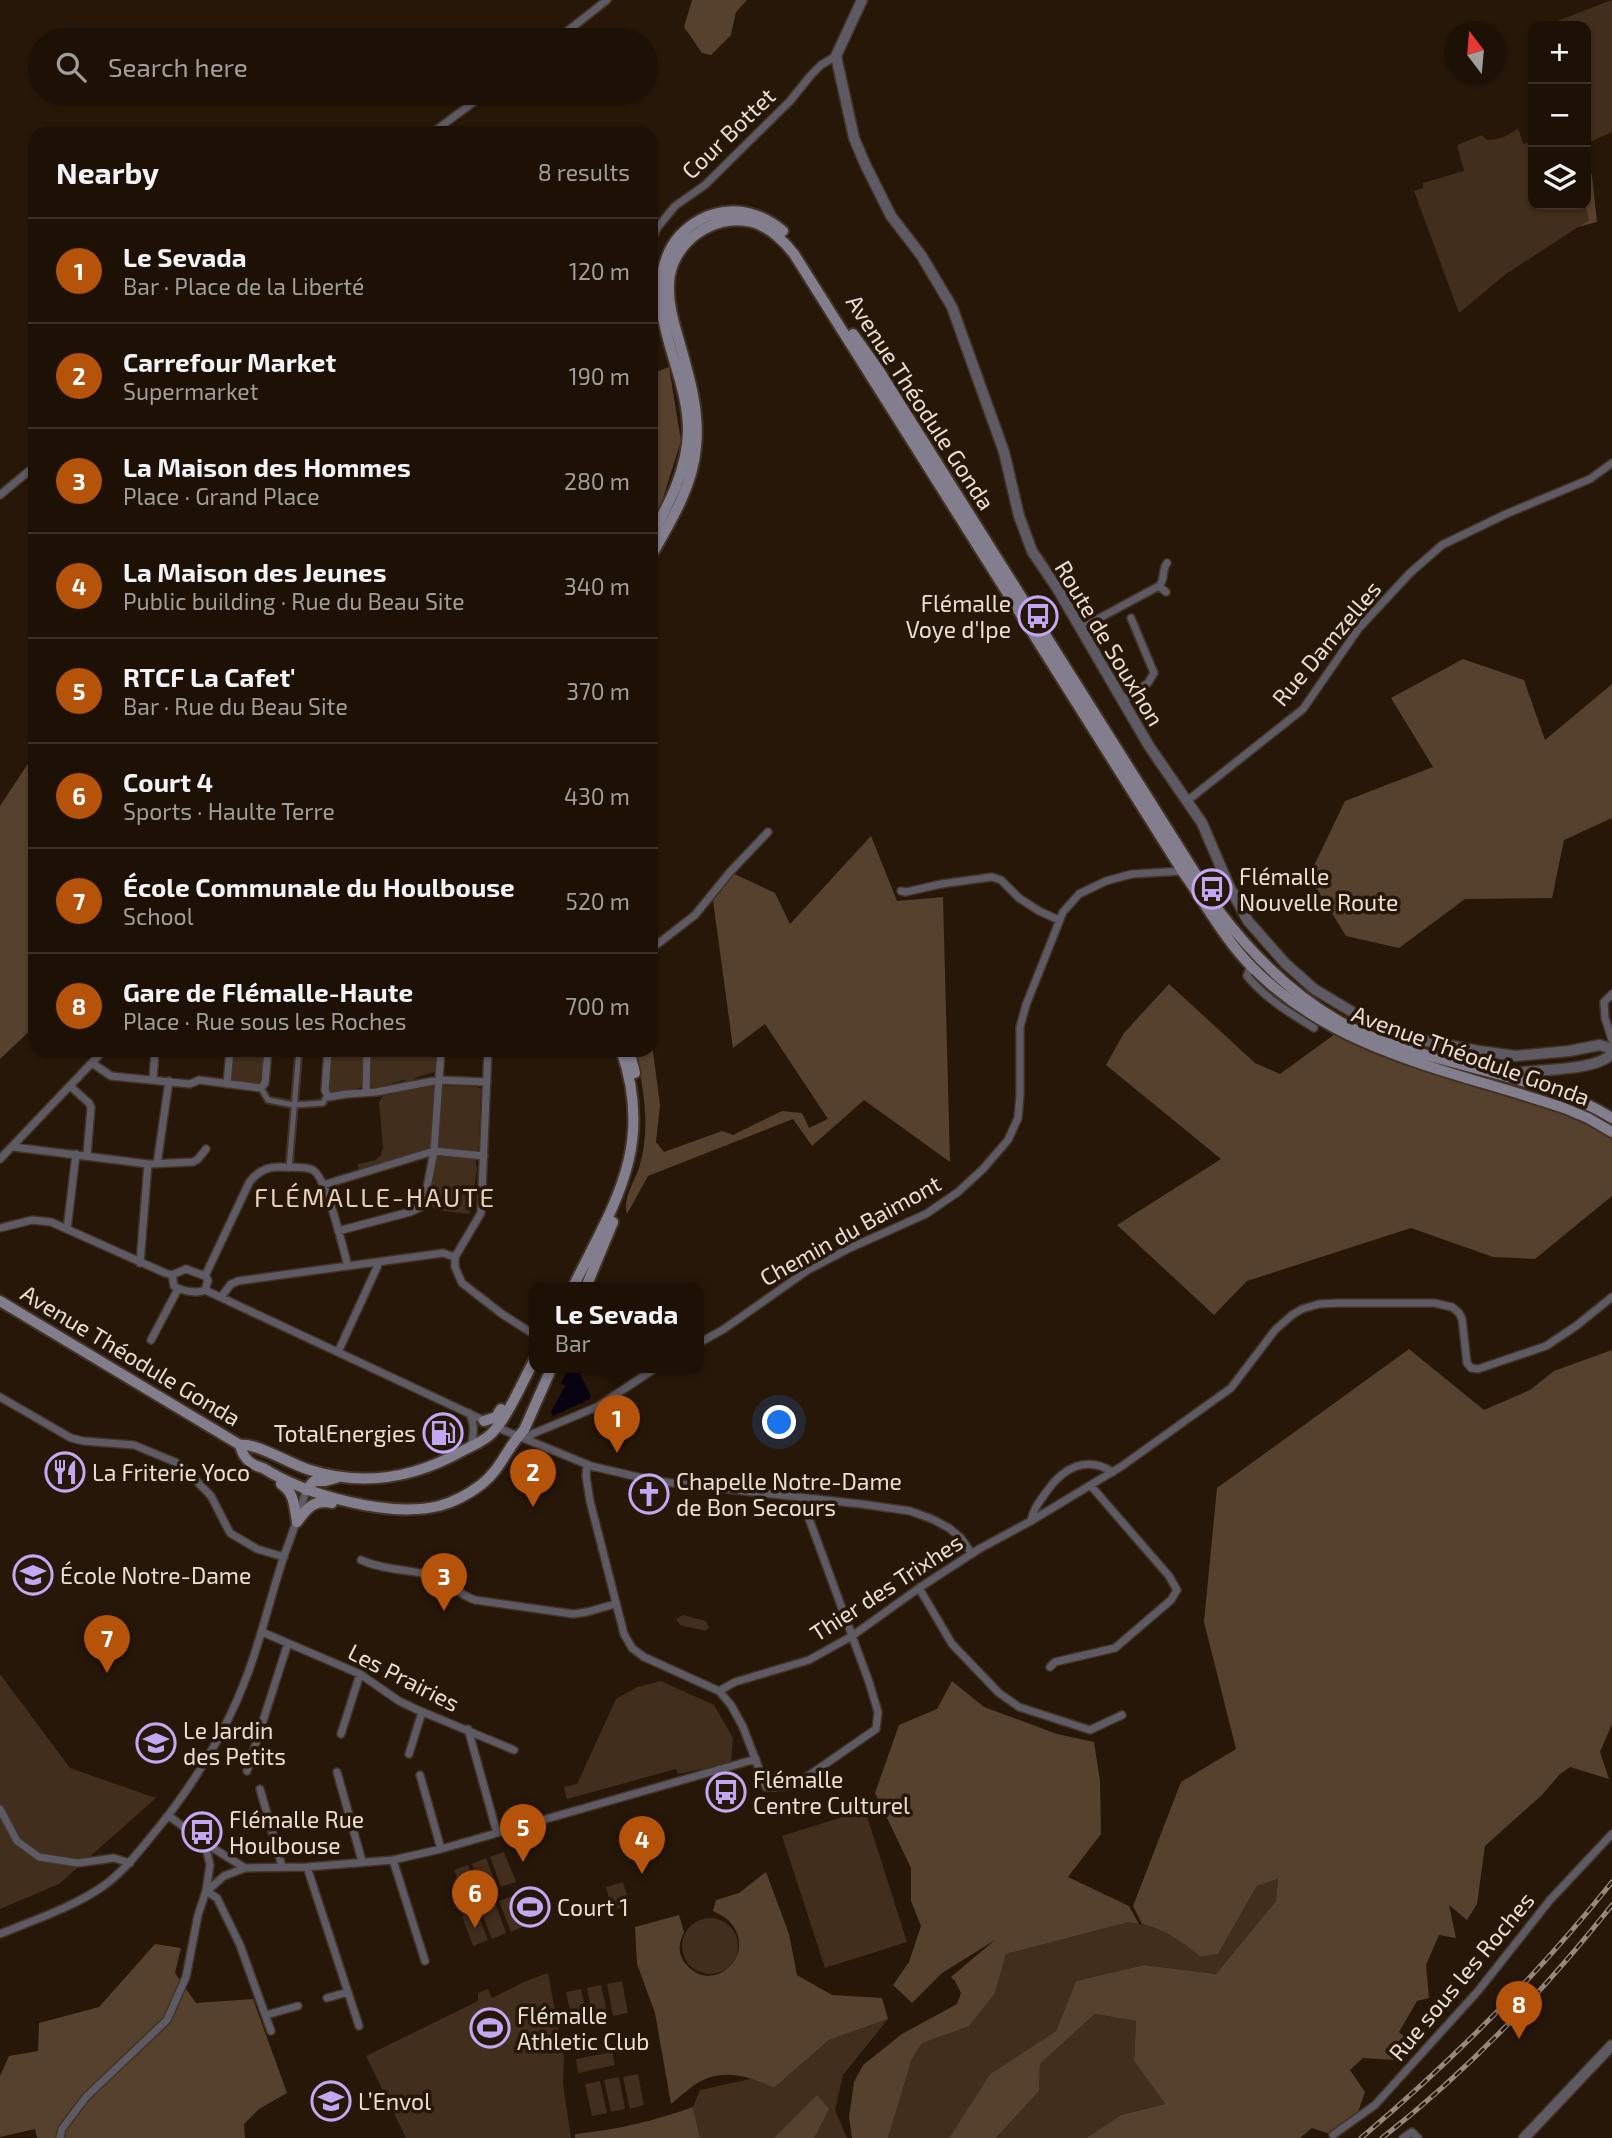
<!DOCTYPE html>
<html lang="en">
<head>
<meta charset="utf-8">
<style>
  body { margin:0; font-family:"Exo 2",sans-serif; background:#251a10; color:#f1f3f6 }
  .controls { position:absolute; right:21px; top:21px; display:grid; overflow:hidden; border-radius:14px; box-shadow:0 2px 5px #0004 }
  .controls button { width:63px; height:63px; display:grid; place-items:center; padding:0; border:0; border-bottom:2px solid #3b3128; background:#1d1106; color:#f1f3f6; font:35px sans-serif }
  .compass { position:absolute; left:1444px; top:21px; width:63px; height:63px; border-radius:50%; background:#1d1106; box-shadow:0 2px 5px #0004; rotate:344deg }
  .you { position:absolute; left:780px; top:1423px; width:24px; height:24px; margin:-18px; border:5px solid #fff; border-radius:50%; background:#1a73e8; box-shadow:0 0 0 10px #1a73e833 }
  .badge { display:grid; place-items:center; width:46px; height:46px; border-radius:50%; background:#b45309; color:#fff; font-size:23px; font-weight:700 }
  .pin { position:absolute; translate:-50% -58px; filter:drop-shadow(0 2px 4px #0008) }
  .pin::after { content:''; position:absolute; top:37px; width:24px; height:21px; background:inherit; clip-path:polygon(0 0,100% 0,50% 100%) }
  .popup { position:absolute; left:529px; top:1282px; width:175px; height:91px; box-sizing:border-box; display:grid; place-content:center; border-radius:14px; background:#1d1106; filter:drop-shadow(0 2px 5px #0005); font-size:23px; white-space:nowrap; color:#a09d9b }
  .popup b { font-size:26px; color:#f1f3f6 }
  .popup::after { content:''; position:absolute; left:50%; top:100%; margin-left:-14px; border:14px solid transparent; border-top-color:#1d1106 }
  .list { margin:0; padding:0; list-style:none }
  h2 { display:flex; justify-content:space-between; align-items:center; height:91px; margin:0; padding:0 28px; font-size:30px }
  h2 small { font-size:23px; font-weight:400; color:#a09d9b }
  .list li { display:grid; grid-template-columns:46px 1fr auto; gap:21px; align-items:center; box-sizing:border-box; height:105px; padding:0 28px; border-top:2px solid #3b3128 }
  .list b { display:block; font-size:26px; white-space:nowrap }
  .list p { margin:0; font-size:23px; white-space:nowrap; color:#a09d9b }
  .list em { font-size:23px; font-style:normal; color:#a09d9b }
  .icon { flex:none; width:38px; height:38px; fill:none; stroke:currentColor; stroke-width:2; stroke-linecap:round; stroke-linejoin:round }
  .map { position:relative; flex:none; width:1612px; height:2138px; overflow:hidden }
  .search { position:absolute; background:#1d1106; box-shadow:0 2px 5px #0004; left:28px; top:28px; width:630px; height:77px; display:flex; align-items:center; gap:18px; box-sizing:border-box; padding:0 24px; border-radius:38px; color:#a09d9b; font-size:26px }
  .panel { position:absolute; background:#1d1106; box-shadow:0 2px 5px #0004; left:28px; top:126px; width:630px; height:931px; border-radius:21px }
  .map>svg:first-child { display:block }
  .green { fill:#412e1d }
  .forest { fill:#56402e }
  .water { fill:#080313 }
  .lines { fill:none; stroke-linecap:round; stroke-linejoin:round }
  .pedestrian-casing { stroke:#423325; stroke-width:9 }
  .minor-casing { stroke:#423325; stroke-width:10 }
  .tertiary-casing { stroke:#423325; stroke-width:13 }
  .secondary-casing { stroke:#423325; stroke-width:14 }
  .pedestrian { stroke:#5d5a64; stroke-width:5 }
  .minor { stroke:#5d5a64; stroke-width:7 }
  .tertiary { stroke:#5d5a64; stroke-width:10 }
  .secondary { stroke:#837e8e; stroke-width:10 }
  .rail-casing { stroke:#96887d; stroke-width:5 }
  .rail { stroke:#271708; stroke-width:2.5; stroke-dasharray:8; stroke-linecap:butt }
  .labels { text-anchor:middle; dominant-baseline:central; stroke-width:7; stroke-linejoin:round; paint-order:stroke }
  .street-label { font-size:23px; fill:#e9ddd4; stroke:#271708 }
  .poi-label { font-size:23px; fill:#e9ddd4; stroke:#271708; text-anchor:start }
  .quarter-label { font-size:26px; letter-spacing:2px; fill:#e6cfbc; stroke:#271708 }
</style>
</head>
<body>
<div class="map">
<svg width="1612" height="2138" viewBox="0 0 1612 2138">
  <rect width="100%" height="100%" fill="#271708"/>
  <path class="green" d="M1612,0V132L1586,144V26H1544Z
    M1518,128L1523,144L1533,142V205H1585L1589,220L1506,274L1459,313L1414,191L1423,188V183L1464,171L1457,145L1482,135L1487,140C1499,140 1509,136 1518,128Z
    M233,1050H265L263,1082L258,1084L232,1080Z
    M332,1050H365L361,1087L355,1090L332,1093L329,1087Z
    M370,1050H438V1070C429,1076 417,1074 411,1082L403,1080L375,1089C363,1081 369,1063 370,1050Z
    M442,1085L478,1087L481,1089L479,1146L477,1151L440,1147L437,1145Z
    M428,1086L433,1087L435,1092L430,1150L359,1172L358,1164L376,1160L381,1155L383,1147L379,1102L383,1096Z
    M439,1155L475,1157L477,1169L470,1214L436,1210L429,1203L436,1158Z
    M683,1615L706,1621L709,1628L705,1631L680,1625L676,1619Z
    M0,1674L70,1768L156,1798L59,1884L0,1909Z
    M661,1681L714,1705L733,1738L731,1763L678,1774L676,1769L567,1799L564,1787L577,1784L616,1699L637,1687Z
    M865,1810L907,1942L825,1968L782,1836Z
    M504,1852L516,1882L501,1887L490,1857Z
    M486,1858L498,1889L483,1894L472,1864Z
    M468,1865L479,1895L465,1901L454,1870Z
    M1278,1879L1276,1901L1216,1974L1144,1965L1076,1981L1056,2031L990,2074L949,2138H888L912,2059L922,2042L969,2025L995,1993L1006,1954L1129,1922L1157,1927L1181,1941L1201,1957L1218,1954L1257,1886Z
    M623,1882L630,1905L612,1910L606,1887Z
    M532,1889L543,1919L529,1925L517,1894Z
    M513,1896L525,1926L511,1932L499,1901Z
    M495,1903L506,1933L492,1939L480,1909Z
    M476,1910L488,1940L473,1946L462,1916Z
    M682 1946a28 28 0 1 1 56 0a28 28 0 1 1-56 0Z
    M548,1973L564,2059L563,2084L571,2138H406L366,2056L478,2001V1993L488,1989L492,1998L526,1981Z
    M622,1981L628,2013L613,2016L607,1984Z
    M601,1985L608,2017L593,2020L587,1988Z
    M581,1989L588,2021L573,2024L566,1992Z
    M1095,2014L1136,2021L1134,2061L1165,2104L1121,2115L1086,2138H996L1039,2091L1040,2064Z
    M888,2019L843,2075L835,2110L847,2138H700L693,2107L700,2090L755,2078L774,2088L829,2040Z
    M612,2052L615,2065L578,2073L576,2059Z
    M638,2074L644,2105L630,2109L623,2077Z
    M619,2077L625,2109L611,2112L604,2080Z
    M600,2081L607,2113L592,2116L585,2084Z"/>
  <path class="forest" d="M692,0H747L736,12L731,35L711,55L702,53L684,27Z
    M1586,151L1592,176L1597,222L1578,227L1589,220L1585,205Z
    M669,367L681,441L659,511L651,523V374Z
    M1463,659L1524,680L1545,740L1612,684V818L1564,840L1552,898L1465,899L1399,948L1346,936L1309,876L1345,801L1433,767L1391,698Z
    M35,753V1026L0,1059V806Z
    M871,836L897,901L943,897L950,1162L864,1100L812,1146L793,1119L648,1176L627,1214C622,1200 634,1182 639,1168C651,1129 644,1089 635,1050H651V1036L660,1105L656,1142L664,1152L722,1131L733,1135L782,1111L802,1113L809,1128L828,1119L765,1024L733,1048L712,893L730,872L775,893L790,924Z
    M1169,984L1255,1063L1280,1074L1335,1034L1374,1053L1575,1116L1598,1127L1612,1138V1196L1535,1259L1493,1257L1411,1228L1247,1281L1214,1315L1117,1225L1221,1159L1106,1065L1124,1033Z
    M1409,1349L1484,1410L1530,1390L1554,1371L1612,1350V1724L1600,1752L1609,1779L1570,1767L1559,1775L1542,1795L1485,1846L1477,1904L1467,1920L1449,1905L1456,1938L1439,1935L1426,1965L1429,1998L1417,2001L1399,2032L1410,2042L1393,2060L1363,2058L1350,2070L1365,2092L1355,2121L1333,2135L1312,2128L1300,2138H1086L1121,2115L1165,2104L1134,2061L1136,2021L1095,2014L1040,2064L1039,2091L996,2138H949L990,2074L1056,2031L1076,1981L1144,1965L1216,1974L1276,1901L1278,1879L1257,1886L1218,1954L1201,1957C1183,1943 1166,1929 1142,1924L1133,1906L1181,1782L1236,1749L1204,1622L1217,1488Z
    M952,1681L984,1707L1057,1734L1094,1742L1100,1781L1101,1834L1068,1877L1129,1906L1139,1924L1129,1922L1006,1954L995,1993L969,2026L922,2043L912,2059L888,2138H852L849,2117L854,2082L863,2065L902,2034L957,2004L961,1993L955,1981L951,1977L995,1940L942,1973L912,2003L893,1985L909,1962L921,1926L911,1901V1868L875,1793L899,1725L937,1709Z
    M766,1872L789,1934L797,1975L832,1995L882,1998L888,2019L829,2040L774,2088C752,2077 727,2069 703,2080C692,2085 681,2096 671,2104L655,2013L637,1964L635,1927L679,1915L684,1932C679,1942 677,1953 685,1963C713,1999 762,1951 727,1919C723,1916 717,1913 713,1911L716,1900L739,1893Z
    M155,1944L181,1948L175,1973L196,2003L253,1999L287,2093L259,2109L244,2124L245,2138H37L35,2129L0,2137V2076L9,2056L38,2051L39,2023L99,2007Z
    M817,2095L829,2109L814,2138H774Z
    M693,2107L700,2138H575V2134C616,2130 654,2121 693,2107Z"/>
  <path class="water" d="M568,1370H578L591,1396L590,1399L553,1416L551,1412L565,1386L561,1383Z"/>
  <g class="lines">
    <g class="pedestrian-casing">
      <path id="pedestrian" d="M261,1088L268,1100L294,1105L323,1103L327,1095
        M289,1168L299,1050"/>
    </g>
    <g class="minor-casing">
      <path id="minor" d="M556,40L607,0
        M432,133L486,93
        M651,242L657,228L675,206L705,185L790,101L811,75L821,65L836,56
        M651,298L656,318L651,327
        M0,495L35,466
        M1159,586C1166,579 1161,570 1167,563
        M1081,628L1159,586L1166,592
        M1122,701L1148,683L1154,673L1131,618
        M1187,801L1303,709L1359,628L1410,573L1442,545L1506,514L1590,479L1612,463
        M901,891L906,892L941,884L992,877L1001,880L1019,898L1039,911L1059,920
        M651,949L695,915L730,872L768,832
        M1251,965L1247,976C1266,999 1290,1013 1314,1028
        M1612,994L1604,1002L1605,1018L1612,1040
        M328,1050L325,1090L328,1097L347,1094L376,1092L439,1080L487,1082
        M488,1050L481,1213L455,1257V1267L462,1283L502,1314L535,1335
        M92,1063L111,1076L190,1084L199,1080L261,1088L265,1083L268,1050
        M153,1080L155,1050
        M227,1084L230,1050
        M70,1086L89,1103L91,1107L87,1155
        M366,1092L367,1050
        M13,1147L148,1164L193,1162L198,1159L206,1149
        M0,1159L104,1050
        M157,1164L169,1081
        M323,1185L434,1151L484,1156
        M0,1228L32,1220L51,1222L165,1273L172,1275L186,1269L205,1276L208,1280L205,1290
        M67,1229L76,1154
        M338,1231L410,1212L421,1207L424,1203L434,1151L441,1050
        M140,1263L148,1164
        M172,1275L174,1286C181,1291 198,1294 205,1290L485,1421
        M205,1276L249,1183C257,1171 267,1166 281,1167C290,1168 305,1166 313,1170C327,1178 343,1249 348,1266
        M221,1297L231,1284L238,1281L443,1253L455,1257
        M151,1340L178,1289
        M699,1343L724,1329L808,1270L850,1248L926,1214L958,1192L983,1169L1008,1140L1018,1118L1020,1095V1027L1026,1005L1063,912L1079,894L1106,881L1132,874L1184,871
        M338,1352L379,1263
        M0,1397L71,1438L83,1441L134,1445L175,1462L188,1472L211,1496L230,1533L257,1549L284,1557
        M469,1413C475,1425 474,1433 471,1446
        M496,1427L591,1466L655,1481L861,1504L910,1511L932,1519L949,1528L961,1538L972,1554
        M528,1439L532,1434L597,1407L657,1367
        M587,1464L586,1476L590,1501L624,1634L632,1648L644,1657L719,1691L731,1705L743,1727L766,1787H780L795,1785L876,1729L878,1712L869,1682L807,1513V1498
        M1031,1521C1033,1509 1040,1501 1047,1491C1063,1468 1086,1455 1113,1472
        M361,1560C385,1571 413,1569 437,1577C452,1583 460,1596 475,1600L573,1614L587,1612L615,1604
        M919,1588L952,1644L999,1693L1019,1707L1090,1730L1122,1715
        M262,1632L360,1674L399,1701L418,1710L514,1750
        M1050,1667L1055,1662L1115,1648L1171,1600L1177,1590L1169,1576L1091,1486
        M719,1691L735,1682L809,1660L852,1636L919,1588L979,1549L1031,1521L1122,1466L1231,1388L1275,1330L1292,1315L1302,1309L1319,1304L1339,1303H1434L1452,1307L1459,1313L1462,1319L1467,1363L1471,1368L1478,1369L1546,1346L1576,1326L1612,1297
        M468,1729L497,1833
        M341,1734L360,1674
        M409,1754L422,1712
        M247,1771L288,1643
        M337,1772L362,1861
        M420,1775L441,1849
        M260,1789L282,1866
        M0,1809L17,1841L39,1857L78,1863L114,1858L130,1863
        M169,1816L205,1843L245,1868L307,1867L393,1860L441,1849L756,1759
        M393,1860L425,1961
        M307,1867L359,2026
        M206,1891L217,1898L240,1945L271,2031
        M207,1891L224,1876L245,1868
        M0,1934C34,1920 71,1908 102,1887C121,1874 136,1855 150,1838C191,1789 226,1733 248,1673C262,1635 271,1595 284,1556C292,1534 300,1513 306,1490
        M327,1998L348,1992
        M266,2015L298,2006
        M1333,2135L1375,2105L1478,1991L1550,1900L1612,1834
        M60,2138L62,2129L86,2097L167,2020L186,1977L198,1915L206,1891L210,1865L205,1843
        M1403,2138L1412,2132L1418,2138"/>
    </g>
    <g class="tertiary-casing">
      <path id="tertiary" d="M862,0L836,56L854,138L865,164L891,216L921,255L952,307L1004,452L1019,516L1032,551L1057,588L1149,746L1202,823L1229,886L1248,921L1285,963L1314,989L1354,1013L1388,1030L1411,1038L1479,1051L1516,1056L1569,1051L1600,1045L1612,1049
        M1504,1075C1533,1068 1592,1073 1612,1054
        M1524,2138L1612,2045"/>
    </g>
    <g class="secondary-casing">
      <path id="secondary" d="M853,334L878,369L1219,911C1257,961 1302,1005 1360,1032C1398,1049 1442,1059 1482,1070C1527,1082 1572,1093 1612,1118
        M651,536C669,504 687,470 688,432C689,368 638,308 672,246C681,231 697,219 714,214C739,207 763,214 783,231
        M651,556C670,523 693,486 696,447C700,409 688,373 678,337C673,320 668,302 669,284C670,244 713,212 752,222C770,227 783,240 794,254L1183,872C1205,903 1225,940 1252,967C1338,1054 1453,1070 1564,1108L1588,1118L1612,1132
        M629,1050L635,1073
        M573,1287C614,1204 655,1146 621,1050
        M586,1287L613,1222
        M0,1301L240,1445C255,1442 292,1465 310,1470C364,1487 415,1478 464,1450C474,1445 484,1441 492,1433C509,1415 522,1382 535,1359
        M484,1421L496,1417L501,1409
        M240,1445C243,1458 250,1465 263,1468C306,1495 388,1518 439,1506C454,1502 469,1494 482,1484C501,1469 508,1446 524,1430L552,1367
        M281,1484C295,1493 294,1507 297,1522
        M306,1490L314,1481H325L336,1478
        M297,1522C307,1508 314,1499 332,1503"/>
    </g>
    <use href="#pedestrian" class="pedestrian"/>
    <use href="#minor" class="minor"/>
    <use href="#tertiary" class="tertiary"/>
    <use href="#secondary" class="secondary"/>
    <g class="rail-casing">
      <path id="rail" d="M1361,2138C1452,2061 1537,1976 1612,1882
        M1382,2138C1469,2070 1544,1991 1612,1905"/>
    </g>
    <use href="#rail" class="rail"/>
  </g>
  <defs>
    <g id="bus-ring" transform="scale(2.0125)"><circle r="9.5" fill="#271708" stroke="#c2a8f2" stroke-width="1.5"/><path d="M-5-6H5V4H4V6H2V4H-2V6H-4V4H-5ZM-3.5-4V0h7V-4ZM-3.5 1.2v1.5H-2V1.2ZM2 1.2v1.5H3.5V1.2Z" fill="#c2a8f2"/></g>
    <g id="fuel-ring" transform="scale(2.0125)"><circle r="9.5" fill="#271708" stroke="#c2a8f2" stroke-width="1.5"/><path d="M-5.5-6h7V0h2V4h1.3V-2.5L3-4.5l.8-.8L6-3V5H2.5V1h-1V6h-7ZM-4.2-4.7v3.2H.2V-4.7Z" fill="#c2a8f2"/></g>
    <g id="restaurant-ring" transform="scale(2.0125)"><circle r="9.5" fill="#271708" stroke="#c2a8f2" stroke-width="1.5"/><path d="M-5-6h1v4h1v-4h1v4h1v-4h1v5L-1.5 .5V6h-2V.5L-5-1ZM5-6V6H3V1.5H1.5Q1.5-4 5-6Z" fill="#c2a8f2"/></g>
    <g id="church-ring" transform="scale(2.0125)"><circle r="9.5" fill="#271708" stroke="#c2a8f2" stroke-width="1.5"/><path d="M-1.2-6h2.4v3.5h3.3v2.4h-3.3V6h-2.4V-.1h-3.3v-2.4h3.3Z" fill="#c2a8f2"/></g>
    <g id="school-ring" transform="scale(2.0125)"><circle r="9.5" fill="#271708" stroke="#c2a8f2" stroke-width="1.5"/><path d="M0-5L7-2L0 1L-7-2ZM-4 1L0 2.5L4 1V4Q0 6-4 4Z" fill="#c2a8f2"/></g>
    <g id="stadium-ring" transform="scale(2.0125)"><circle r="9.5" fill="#271708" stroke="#c2a8f2" stroke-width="1.5"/><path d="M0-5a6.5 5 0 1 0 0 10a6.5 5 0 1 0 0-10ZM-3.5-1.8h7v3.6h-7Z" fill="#c2a8f2"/></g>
  </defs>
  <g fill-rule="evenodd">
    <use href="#bus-ring" x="1038" y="616"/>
    <use href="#bus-ring" x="1212" y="889"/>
    <use href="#fuel-ring" x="443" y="1433"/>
    <use href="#restaurant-ring" x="65" y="1472"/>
    <use href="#church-ring" x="649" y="1494"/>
    <use href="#school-ring" x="33" y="1575"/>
    <use href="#school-ring" x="156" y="1743"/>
    <use href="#bus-ring" x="726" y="1792"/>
    <use href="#bus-ring" x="202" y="1832"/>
    <use href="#stadium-ring" x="530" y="1907"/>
    <use href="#stadium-ring" x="490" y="2028"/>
    <use href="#school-ring" x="331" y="2101"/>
  </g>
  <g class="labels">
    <g class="street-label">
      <text transform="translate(728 133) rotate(-44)">Cour Bottet</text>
      <text transform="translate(921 402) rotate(57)">Avenue Théodule Gonda</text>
      <text transform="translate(1110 643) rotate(59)">Route de Souxhon</text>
      <text transform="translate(1326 643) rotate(-50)">Rue Damzelles</text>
      <text transform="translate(1471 1055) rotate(20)">Avenue Théodule Gonda</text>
      <text transform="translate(850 1230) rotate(-29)">Chemin du Baimont</text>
      <text transform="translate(131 1355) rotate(31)">Avenue Théodule Gonda</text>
      <text transform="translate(886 1587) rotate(-33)">Thier des Trixhes</text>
      <text transform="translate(404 1677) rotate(27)">Les Prairies</text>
      <text transform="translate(1461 1976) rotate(-50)">Rue sous les Roches</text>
    </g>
    <g class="poi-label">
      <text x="1011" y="603" text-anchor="end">Flémalle<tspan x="1011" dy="26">Voye d'Ipe</tspan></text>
      <text x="1239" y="876">Flémalle<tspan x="1239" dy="26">Nouvelle Route</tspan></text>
      <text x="416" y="1433" text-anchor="end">TotalEnergies</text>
      <text x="92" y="1472">La Friterie Yoco</text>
      <text x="676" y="1481">Chapelle Notre-Dame<tspan x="676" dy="26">de Bon Secours</tspan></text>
      <text x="60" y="1575">École Notre-Dame</text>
      <text x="183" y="1730">Le Jardin<tspan x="183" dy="26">des Petits</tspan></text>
      <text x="753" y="1779">Flémalle<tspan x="753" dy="26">Centre Culturel</tspan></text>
      <text x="229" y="1819">Flémalle Rue<tspan x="229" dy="26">Houlbouse</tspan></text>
      <text x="557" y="1907">Court 1</text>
      <text x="517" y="2015">Flémalle<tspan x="517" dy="26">Athletic Club</tspan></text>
      <text x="358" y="2101">L’Envol</text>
    </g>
    <g class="quarter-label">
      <text x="375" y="1196">FLÉMALLE-HAUTE</text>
    </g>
  </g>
</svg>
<div class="controls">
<button>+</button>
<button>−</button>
<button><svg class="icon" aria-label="layers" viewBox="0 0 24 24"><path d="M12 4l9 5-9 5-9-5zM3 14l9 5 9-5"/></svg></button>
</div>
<svg class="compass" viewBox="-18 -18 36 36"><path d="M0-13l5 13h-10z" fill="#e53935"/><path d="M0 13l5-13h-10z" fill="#a09d9b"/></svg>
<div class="you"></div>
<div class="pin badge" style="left:617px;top:1453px">1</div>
<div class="popup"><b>Le Sevada</b>Bar</div>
<div class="pin badge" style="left:533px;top:1507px">2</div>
<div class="pin badge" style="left:444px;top:1611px">3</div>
<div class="pin badge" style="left:642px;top:1874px">4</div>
<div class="pin badge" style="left:523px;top:1862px">5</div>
<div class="pin badge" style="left:475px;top:1928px">6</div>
<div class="pin badge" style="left:107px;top:1673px">7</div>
<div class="pin badge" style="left:1519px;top:2039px">8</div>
<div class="search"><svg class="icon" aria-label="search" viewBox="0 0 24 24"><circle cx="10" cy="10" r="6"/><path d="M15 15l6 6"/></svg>Search here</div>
<section class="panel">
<h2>Nearby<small>8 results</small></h2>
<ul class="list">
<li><span class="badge">1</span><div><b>Le Sevada</b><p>Bar · Place de la Liberté</p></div><em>120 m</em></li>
<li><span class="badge">2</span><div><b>Carrefour Market</b><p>Supermarket</p></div><em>190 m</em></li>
<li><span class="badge">3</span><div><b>La Maison des Hommes</b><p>Place · Grand Place</p></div><em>280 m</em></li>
<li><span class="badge">4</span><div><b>La Maison des Jeunes</b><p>Public building · Rue du Beau Site</p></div><em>340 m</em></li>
<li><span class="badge">5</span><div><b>RTCF La Cafet'</b><p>Bar · Rue du Beau Site</p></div><em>370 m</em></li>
<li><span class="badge">6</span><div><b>Court 4</b><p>Sports · Haulte Terre</p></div><em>430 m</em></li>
<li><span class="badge">7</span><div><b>École Communale du Houlbouse</b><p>School</p></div><em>520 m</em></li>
<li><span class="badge">8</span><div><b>Gare de Flémalle-Haute</b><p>Place · Rue sous les Roches</p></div><em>700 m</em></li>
</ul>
</section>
</div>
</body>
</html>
